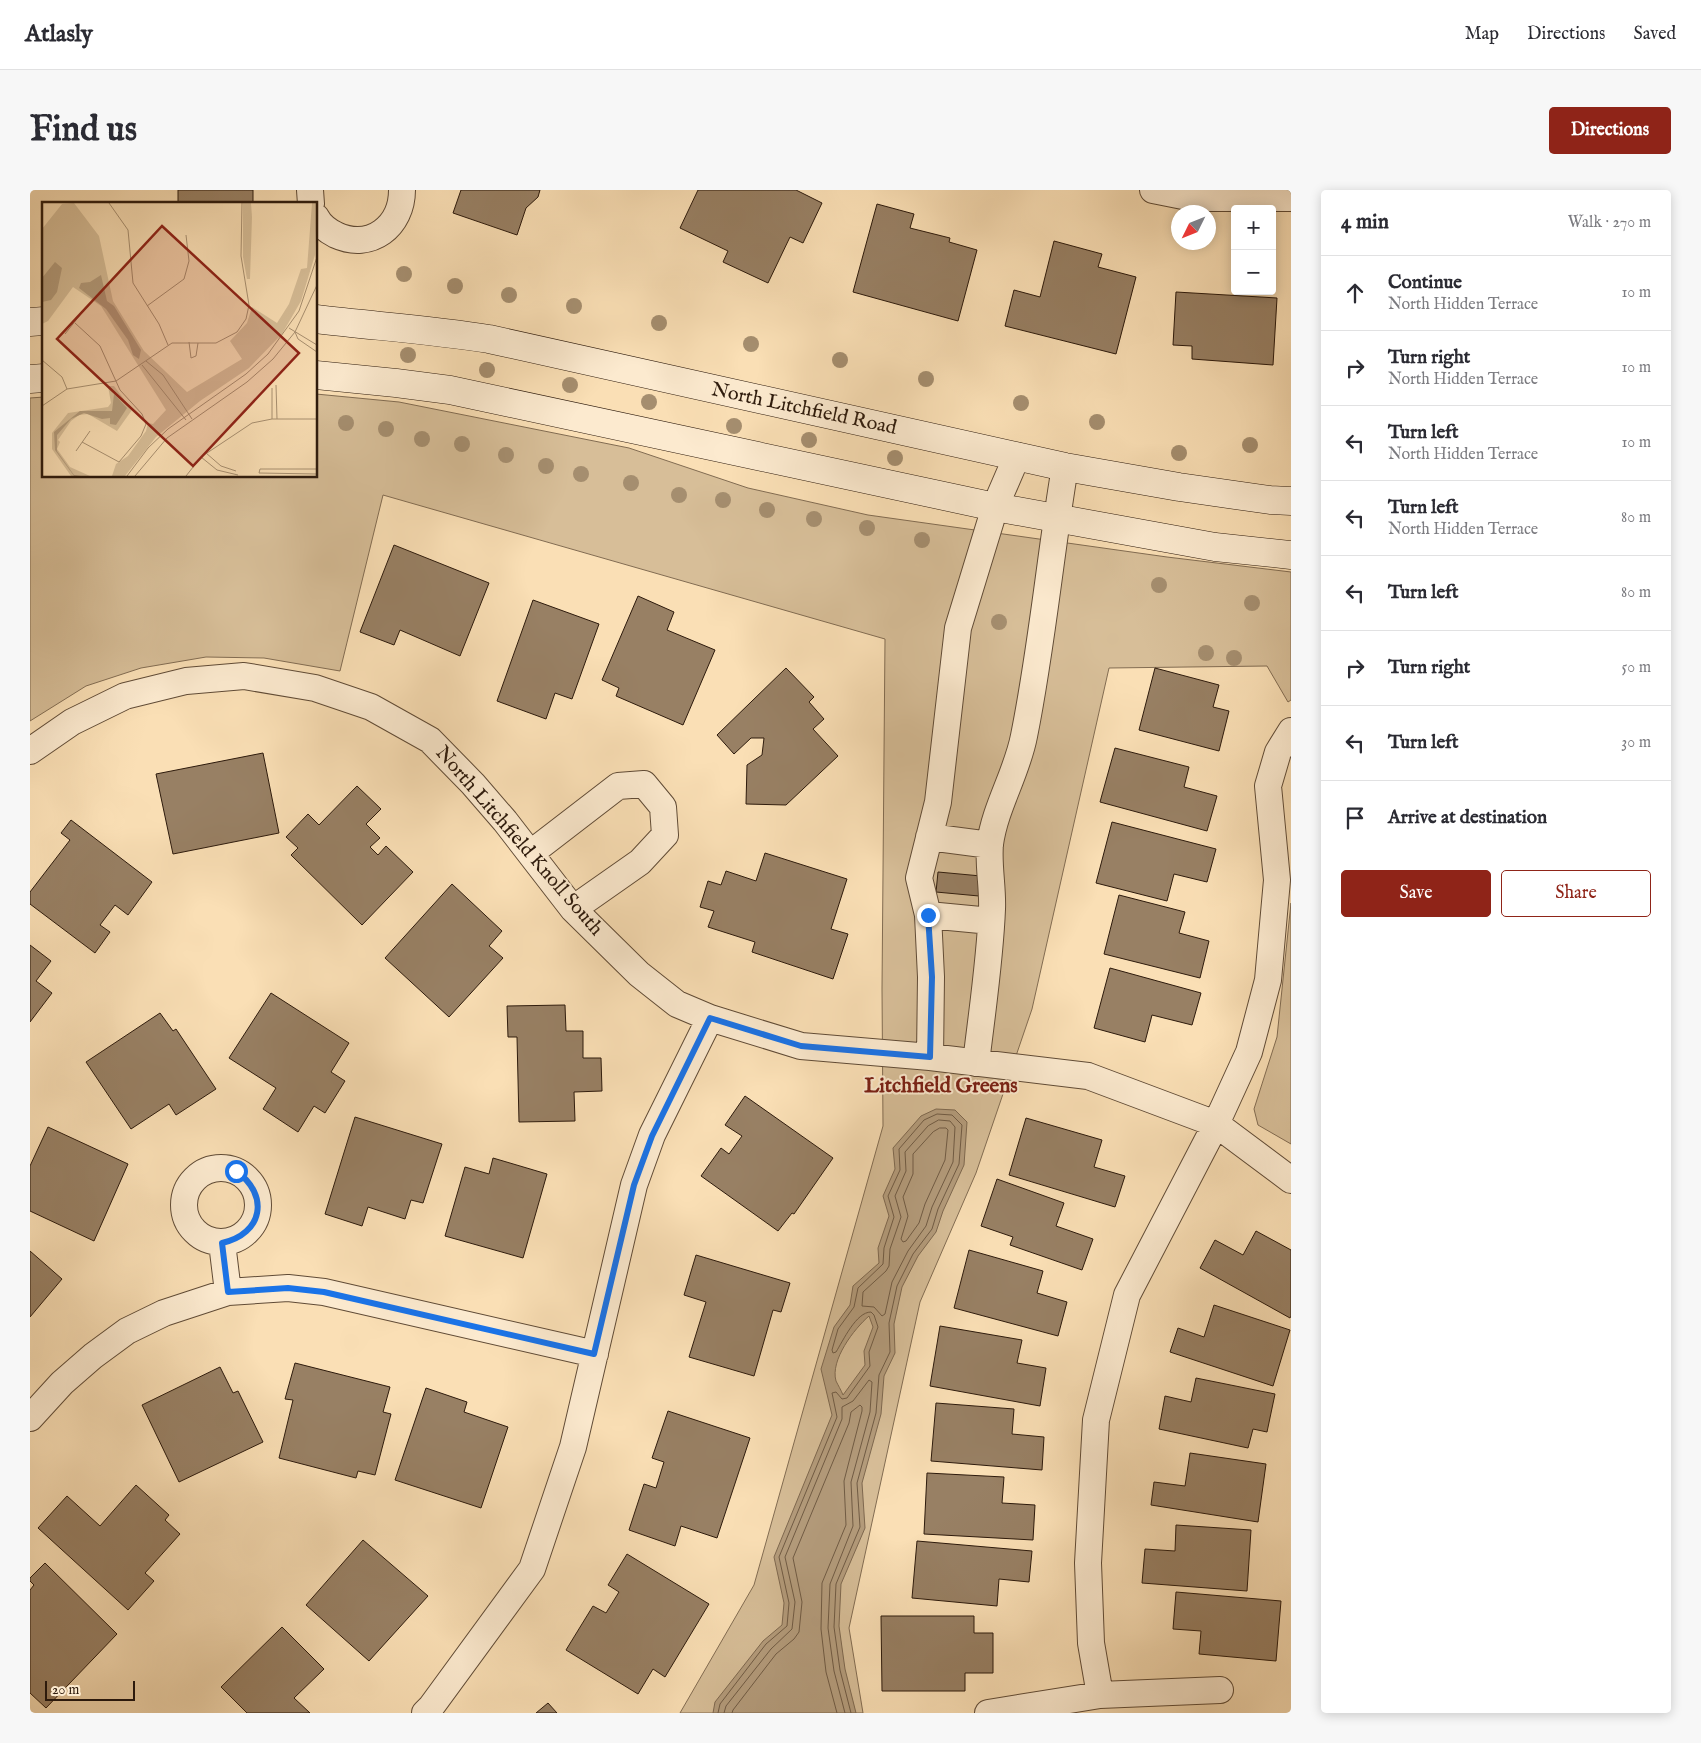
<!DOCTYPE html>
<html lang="en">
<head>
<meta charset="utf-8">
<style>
  body { margin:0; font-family:"IM FELL English",serif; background:#f7f7f7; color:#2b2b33 }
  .controls { position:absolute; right:15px; top:15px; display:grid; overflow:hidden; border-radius:5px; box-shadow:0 2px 12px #0003 }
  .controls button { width:45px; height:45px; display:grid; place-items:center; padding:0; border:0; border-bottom:1px solid #e1e1e2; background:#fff; color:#2b2b33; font:25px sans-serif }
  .compass { position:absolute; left:1141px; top:15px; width:45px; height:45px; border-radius:50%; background:#fff; box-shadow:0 2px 12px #0003; rotate:227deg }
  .scale { position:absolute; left:15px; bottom:12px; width:90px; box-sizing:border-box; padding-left:5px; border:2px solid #2d1a0c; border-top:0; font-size:14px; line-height:18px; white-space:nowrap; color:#2d1a0c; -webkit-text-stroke:4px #fceacf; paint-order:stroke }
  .stop { position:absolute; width:15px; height:15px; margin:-11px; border:4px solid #1a73e8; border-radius:50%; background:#fff }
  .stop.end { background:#1a73e8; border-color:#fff; box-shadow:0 1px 5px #0008 }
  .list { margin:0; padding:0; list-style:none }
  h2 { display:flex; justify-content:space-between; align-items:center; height:65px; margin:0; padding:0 20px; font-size:21px }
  h2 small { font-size:16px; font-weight:400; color:#7c7c81 }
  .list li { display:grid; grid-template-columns:32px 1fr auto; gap:15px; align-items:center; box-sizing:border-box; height:75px; padding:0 20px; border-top:1px solid #e1e1e2 }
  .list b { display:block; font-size:19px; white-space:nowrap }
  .list p { margin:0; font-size:16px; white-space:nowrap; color:#7c7c81 }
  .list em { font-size:16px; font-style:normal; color:#7c7c81 }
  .actions { display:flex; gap:10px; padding:15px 20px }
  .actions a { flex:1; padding:11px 0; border:1px solid #8f2418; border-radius:5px; text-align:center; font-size:18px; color:#8f2418 }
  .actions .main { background:#8f2418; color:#fff }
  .icon { flex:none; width:28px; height:28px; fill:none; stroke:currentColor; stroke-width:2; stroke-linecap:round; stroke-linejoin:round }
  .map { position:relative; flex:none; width:1261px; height:1523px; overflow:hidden; border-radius:5px }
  header { display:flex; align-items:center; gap:30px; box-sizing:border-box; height:70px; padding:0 25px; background:#fff; border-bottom:1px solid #e1e1e2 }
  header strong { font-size:24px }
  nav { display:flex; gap:28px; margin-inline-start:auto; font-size:18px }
  .intro { display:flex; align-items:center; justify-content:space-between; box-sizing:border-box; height:120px; padding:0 30px }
  h1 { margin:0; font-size:35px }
  .button { padding:12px 22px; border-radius:5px; background:#8f2418; color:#fff; font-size:18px; font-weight:700 }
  main { display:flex; gap:30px; padding:0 30px }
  aside { flex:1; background:#fff; border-radius:5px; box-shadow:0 2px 12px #0003 }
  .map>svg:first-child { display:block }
  .green { fill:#d7be98; stroke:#826c52 }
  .water { fill:#b49c7c; stroke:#7e684f; fill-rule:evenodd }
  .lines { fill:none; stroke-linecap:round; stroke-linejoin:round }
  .shore { stroke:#705b44; stroke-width:1 }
  .building { fill:#988064; stroke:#2d1a0c }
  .street-casing { stroke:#604b36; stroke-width:28 }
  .secondary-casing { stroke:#2d1a0c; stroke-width:29 }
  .street { stroke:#fceacf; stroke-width:26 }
  .secondary { stroke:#fceacf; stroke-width:28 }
  .tree { fill:#a58e6f }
  .route { stroke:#1a73e8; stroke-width:6 }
  .labels { text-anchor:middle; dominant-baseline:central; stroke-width:4; stroke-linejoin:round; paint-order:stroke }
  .street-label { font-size:20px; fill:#2d1a0c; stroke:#fceacf }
  .neighbourhood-label { font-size:21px; font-weight:bold; fill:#7a1f14; stroke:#fceacf }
  .inset-road { fill:none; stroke:#a89071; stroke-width:1 }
  .view { fill:#8f2418; fill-opacity:0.15; stroke:#8f2418; stroke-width:2.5 }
  .inset-edge { fill:none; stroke:#2d1a0c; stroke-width:2.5 }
</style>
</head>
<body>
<header>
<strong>Atlasly</strong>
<nav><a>Map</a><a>Directions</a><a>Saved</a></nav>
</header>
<div class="intro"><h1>Find us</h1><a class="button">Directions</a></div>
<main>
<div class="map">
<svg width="1261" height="1523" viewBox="0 0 1261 1523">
  <rect width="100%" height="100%" fill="#fadfb5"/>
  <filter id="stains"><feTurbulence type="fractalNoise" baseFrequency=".004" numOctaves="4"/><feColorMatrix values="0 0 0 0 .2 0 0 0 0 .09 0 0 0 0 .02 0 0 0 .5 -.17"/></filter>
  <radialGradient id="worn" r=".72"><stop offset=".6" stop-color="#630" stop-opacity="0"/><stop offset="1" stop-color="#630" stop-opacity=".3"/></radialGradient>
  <path class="green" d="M286,204L369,212L599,258L718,298L838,325L1137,367L1261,382V510L1258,512L1237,476L1079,478L1002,819L946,983L890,1112L819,1438L833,1523H650L724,1395L853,936L852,799L855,449L353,305L310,481L234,468L176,467L111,478L56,496L0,531V208L14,207V286H286Z
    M1261,713V954L1228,935L1224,919L1247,847Z"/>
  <path class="water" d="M906,919L925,920L937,932L934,975L913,1021L906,1042L888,1066L872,1097L864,1134L865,1163L854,1186L851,1224L832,1293L835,1338L811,1394L809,1436L815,1479L826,1523H683L685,1512L733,1451L752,1435L754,1413L744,1367L802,1225L791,1179L804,1137L820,1115L823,1096L849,1073L848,1058L859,1026L853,1006L865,979L863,958L891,926ZM839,1126L843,1137L834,1161L835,1175L813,1205C811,1200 808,1195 806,1191C800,1170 824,1139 839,1126Z"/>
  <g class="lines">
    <path class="shore" d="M909,930L920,931L925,937L923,972L902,1017L896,1036L878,1061L862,1092L855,1124L852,1126L844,1117L832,1116L833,1102L856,1081L859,1076L860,1059L871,1027L865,1006L876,981L875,962L898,936Z
      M910,938H916L918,940L915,970L895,1014L889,1033L876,1051L873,1052L871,1049L878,1026L873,1007L883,984V964L903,942Z
      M688,1523L690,1514L736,1454L757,1436L759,1413L749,1367L807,1227L802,1203L806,1202L812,1209L817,1208L840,1176L839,1162L848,1137L844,1125L841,1122C826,1122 813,1151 806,1162L803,1163L802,1160L808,1139L824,1117L828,1098L853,1074L854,1058L864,1027L858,1006L870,980L869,959L894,930L907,924L922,925L932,935L929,974L908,1019L902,1039L883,1064L867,1096L859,1133L860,1162L849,1185L846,1223L827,1293L830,1337L806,1394L804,1437L810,1480L821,1523
      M694,1523L696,1516L741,1459L762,1439L765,1412L755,1367L812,1229V1217L823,1211L839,1190L842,1192L840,1222L821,1292L823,1336L800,1394L798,1438L804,1481L815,1523
      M702,1523L703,1520L746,1464L764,1449L769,1442L772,1412L763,1368L819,1233L821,1222L830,1215L832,1217V1221L814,1291L816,1335L792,1393L791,1439L796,1482L807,1523"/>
  </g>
  <path class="building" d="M148,0H223V14H148Z
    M431,0H510L508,7L496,18L487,45L423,23Z
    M668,0H766L792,13L773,53L760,47L738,93L693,72L698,61L650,38Z
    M847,14L884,24L880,38L920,48L919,52L947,60L928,131L823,102Z
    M1024,51L1072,64L1068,77L1106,87L1086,164L975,136L984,100L1010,107Z
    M1146,102L1247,108L1243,175L1162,169V156L1143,155Z
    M364,355L459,393L430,466L370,440L364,455L330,442Z
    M608,406L644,422L637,440L685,460L653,535L586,506L589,498L572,490Z
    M503,410L569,434L542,509L525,503L516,529L467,511Z
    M756,478L784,507L779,512L794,529L783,539L808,566L756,615L716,614L717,575L732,565L734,548H721L704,564L687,545Z
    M1125,478L1189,495L1183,517L1199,521L1189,561L1109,540Z
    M1085,558L1159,577L1154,597L1187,606L1177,641L1070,612Z
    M233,563L249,643L143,664L126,584Z
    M327,596L351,619L336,634L350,648L340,657L348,665L356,656L383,682L332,735L261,665L268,658L256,647L278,624L289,635Z
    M41,630L122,692L98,725L85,715L70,735L80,742L65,763L0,714V702L40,650L31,643Z
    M1082,632L1186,659L1177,692L1144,684L1137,711L1066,693Z
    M735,663L817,689L801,739L818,744L803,789L722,762L725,752L678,737L684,721L670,717L678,691L691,695L696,681L726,691Z
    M908,682L951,686L949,706L906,702Z
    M422,694L472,741L459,756L473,768L419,827L355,768Z
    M1089,705L1155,722L1149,743L1179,751L1170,788L1074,764Z
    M0,755L21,771L6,791L22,803L0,832Z
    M1080,778L1171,803L1162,835L1122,825L1115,852L1064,838Z
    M241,803L319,853L301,882L315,891L295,923L284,916L268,942L233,919L246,898L199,868Z
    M535,815L536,841H553V868H571L572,901L544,902L545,931L489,932L487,847H478L477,816Z
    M130,823L143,841L146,839L186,899L146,925L139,914L101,939L56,872Z
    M715,906L803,968L764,1024L762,1023L748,1041L671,986L691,958L699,964L712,946L695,935Z
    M325,927L412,954L393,1013L381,1010L375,1029L338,1017L332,1036L295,1024Z
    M996,928L1072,950L1064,977L1095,986L1085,1017L979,985Z
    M18,937L98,974L64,1051L0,1021V976Z
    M463,968L517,984L493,1068L415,1046L435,977L459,984Z
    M967,989L1034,1013L1026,1036L1063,1049L1052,1080L980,1055L983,1047L951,1036Z
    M1226,1041L1261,1060V1126L1260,1128L1170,1078L1185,1050L1213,1065Z
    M939,1060L1013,1081L1007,1103L1037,1112L1028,1146L924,1118Z
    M0,1061L32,1089L0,1127Z
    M666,1065L760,1093L751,1122L743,1120L724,1186L659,1167L676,1112L654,1105Z
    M1184,1115L1260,1140L1243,1196L1140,1162L1148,1138L1174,1147Z
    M910,1136L992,1150L987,1173L1016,1178L1010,1216L900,1196Z
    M265,1173L360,1197L353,1222L361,1224L345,1285L328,1281L326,1288L249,1268L263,1210L255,1209Z
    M190,1177L203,1203L208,1201L233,1252L149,1292L112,1215Z
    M1166,1188L1245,1204L1237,1242L1223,1239L1218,1258L1129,1239L1135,1206L1161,1212Z
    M396,1198L437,1212L434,1222L478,1237L451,1318L365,1290Z
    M906,1213L984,1219L982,1244L1014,1247L1012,1280L901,1271Z
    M638,1221L720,1248L687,1348L651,1336L645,1356L599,1340L614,1294L626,1298L634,1272L622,1268Z
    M1160,1263L1236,1274L1228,1332L1121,1315L1124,1292L1155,1296Z
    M897,1283L974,1287L972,1313L1005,1315L1003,1350L894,1344Z
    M106,1295L139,1325L135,1330L150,1344L115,1383L124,1391L98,1420L8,1338L37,1306L70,1336Z
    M1146,1335L1221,1340L1217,1401L1112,1393L1115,1359L1145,1361Z
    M333,1350L398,1406L339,1471L276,1415Z
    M887,1351L1002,1361L999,1392L969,1389L967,1416L882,1408Z
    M597,1364L679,1414L635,1487L623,1479L608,1504L536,1460L563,1416L576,1423L589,1402L578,1395Z
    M15,1373L87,1444L16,1518L0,1503V1400L4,1395L0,1391V1388Z
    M1146,1402L1251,1411L1246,1471L1169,1464L1171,1441L1143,1439Z
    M851,1426H944V1443H963V1483H935V1501H852Z
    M252,1437L294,1479L264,1508L280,1523H217L191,1497Z
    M518,1513L527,1523H506Z"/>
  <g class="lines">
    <g class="street-casing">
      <path id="street" d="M280,0L281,14
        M1123,0L1163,8H1261
        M286,27C290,35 298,41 306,45C341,61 372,36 372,0
        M0,561L42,532L95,506L156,491L214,486L285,498L341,517L400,550L443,594L475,631L543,719L609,784L647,814L680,828L771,856L900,867L1058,886L1186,934L1261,990
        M899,647L960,655
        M501,663L588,596L614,594L633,617L635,645L610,672L543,719
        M898,725L961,731
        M900,867L901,787L898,725L889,688L908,612L928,438L965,317L987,266
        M946,873C952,822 960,770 962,719C963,698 958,675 960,654C965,617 987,583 994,546C1012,457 1020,366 1035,277
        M154 1015a37 37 0 1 1 74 0a37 37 0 1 1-74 0Z
        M192,1053L198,1102
        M0,1228L32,1193L63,1166L97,1141L134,1123L198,1102L258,1098L294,1102L565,1164
        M1070,1505L1061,1453L1058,1373L1066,1230L1097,1105L1186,934L1219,862L1238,790L1247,690L1238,596L1248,562L1261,541
        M395,1523L401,1517L502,1379L543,1257L604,995L622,945L680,828
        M958,1523L1070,1505L1190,1500"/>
    </g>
    <g class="secondary-casing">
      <path id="secondary" d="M286,129C344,136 402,140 459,149L1035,277L1149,297L1240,310L1261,311
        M0,132L14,131
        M286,185L366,193L420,200L965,317L1185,357L1261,365
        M0,189L14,188"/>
    </g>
    <use href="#street" class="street"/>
    <use href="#secondary" class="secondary"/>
  </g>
  <g class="tree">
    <circle cx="374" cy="84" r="8"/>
    <circle cx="425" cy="96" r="8"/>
    <circle cx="479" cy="105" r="8"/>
    <circle cx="544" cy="116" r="8"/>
    <circle cx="629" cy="133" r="8"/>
    <circle cx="721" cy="154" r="8"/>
    <circle cx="378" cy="165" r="8"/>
    <circle cx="810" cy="170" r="8"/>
    <circle cx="457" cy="180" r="8"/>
    <circle cx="896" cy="189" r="8"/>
    <circle cx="540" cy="195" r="8"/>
    <circle cx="619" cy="212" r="8"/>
    <circle cx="991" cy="213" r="8"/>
    <circle cx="1067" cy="232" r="8"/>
    <circle cx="316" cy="233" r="8"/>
    <circle cx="704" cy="236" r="8"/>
    <circle cx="356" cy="239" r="8"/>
    <circle cx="392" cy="249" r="8"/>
    <circle cx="779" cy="250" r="8"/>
    <circle cx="432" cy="254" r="8"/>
    <circle cx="1220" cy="255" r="8"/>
    <circle cx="1149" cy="263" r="8"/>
    <circle cx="476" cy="265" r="8"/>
    <circle cx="865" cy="268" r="8"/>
    <circle cx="516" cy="276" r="8"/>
    <circle cx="551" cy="284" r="8"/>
    <circle cx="601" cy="293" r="8"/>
    <circle cx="649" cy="305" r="8"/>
    <circle cx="693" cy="310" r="8"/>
    <circle cx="737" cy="320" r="8"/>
    <circle cx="784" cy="329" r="8"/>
    <circle cx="837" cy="338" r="8"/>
    <circle cx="892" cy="350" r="8"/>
    <circle cx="1129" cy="395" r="8"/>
    <circle cx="1222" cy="413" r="8"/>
    <circle cx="969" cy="432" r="8"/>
    <circle cx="1176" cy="463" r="8"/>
    <circle cx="1204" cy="468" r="8"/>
  </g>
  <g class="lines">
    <path class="route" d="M206,981C240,1005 233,1044 192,1053L198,1102L258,1098L294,1102L564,1164L604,995L622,946L680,828L771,856L900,867L902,787L898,725"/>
  </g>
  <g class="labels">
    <g class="street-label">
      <text transform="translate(774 219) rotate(12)">North Litchfield Road</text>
      <text transform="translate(489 651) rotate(49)">North Litchfield Knoll South</text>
    </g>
    <g class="neighbourhood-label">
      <text x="911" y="896">Litchfield Greens</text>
    </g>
  </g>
  <g transform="translate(12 12)">
    <rect width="275" height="275" fill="#fadfb5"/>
    <path d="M32,1L57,34L71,99L102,149L145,190L200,157L188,139L205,121L210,105L235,121L247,102L259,67L265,66L270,1H275L273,53L259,99L240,132L207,166L158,199L114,235L83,274H70L74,262L86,254L104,229L106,221L111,222L124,208L59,104L31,85L6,119L0,122V27L20,2ZM201,1H209L210,15L208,77H205L201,55ZM66,184H72L90,208L75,229L46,212L37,213L29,219L16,238L18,240L15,247L28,265L48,274H29L10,247V231L26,211L66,205L69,201Z" fill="#d7be98"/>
    <path d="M13,60L20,66L15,90L9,98L0,100V76ZM59,73L65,99L72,104L99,148L97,157L91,153L86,138L64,107L37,86L39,81L48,80ZM72,192L85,206L74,223L68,222V216L60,217L42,211L29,217L15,233V249L32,273L39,274H32L13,248L12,230L38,209H70Z" fill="#b49c7c"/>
    <path class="inset-road" d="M67,1L86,28L91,81L117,122L126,143M105,104L142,77L147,59L144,33M33,121L58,144L78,188L100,212L104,222L99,234L77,260L40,240M247,126L275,143M253,130L256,137L275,150M23,132L42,108M147,140L149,156L154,154L156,141M0,158L20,175L25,187M104,159L121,173L150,217M100,163L144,218M234,183L235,217M230,186V217M0,204L25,187L74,179L130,141H174L195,130L204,117L207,103L199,54L200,1M34,249L48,229M164,251L179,264L194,269M159,255L175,268L196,273M217,271L218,267H275M217,271L275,272M85,274L106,246L126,227L204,172L226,152L257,109L275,55M93,274L125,236L205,180L231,157L253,130L275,83M144,274L159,255L210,221L230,217H275"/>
    <path class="view" d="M120,24L257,151L151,264L15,137Z"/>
    <rect width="275" height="275" class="inset-edge"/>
  </g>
  <rect width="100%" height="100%" filter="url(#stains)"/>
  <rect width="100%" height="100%" fill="url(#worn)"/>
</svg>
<div class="controls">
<button>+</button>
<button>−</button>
</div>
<svg class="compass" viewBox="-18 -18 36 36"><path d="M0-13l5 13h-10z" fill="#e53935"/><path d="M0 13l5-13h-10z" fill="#7c7c81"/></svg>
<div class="scale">20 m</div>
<div class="stop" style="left:206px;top:981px"></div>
<div class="stop end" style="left:898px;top:725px"></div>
</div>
<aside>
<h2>4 min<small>Walk · 270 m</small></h2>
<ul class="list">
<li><svg class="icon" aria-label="ahead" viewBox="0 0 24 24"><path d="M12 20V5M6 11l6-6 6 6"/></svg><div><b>Continue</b><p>North Hidden Terrace</p></div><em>10 m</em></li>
<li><svg class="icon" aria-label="right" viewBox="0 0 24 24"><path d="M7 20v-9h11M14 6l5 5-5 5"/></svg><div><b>Turn right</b><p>North Hidden Terrace</p></div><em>10 m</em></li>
<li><svg class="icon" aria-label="left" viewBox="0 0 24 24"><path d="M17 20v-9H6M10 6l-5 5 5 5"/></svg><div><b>Turn left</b><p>North Hidden Terrace</p></div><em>10 m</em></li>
<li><svg class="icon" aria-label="left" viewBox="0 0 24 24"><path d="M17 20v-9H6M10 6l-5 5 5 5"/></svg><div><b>Turn left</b><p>North Hidden Terrace</p></div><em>80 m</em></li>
<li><svg class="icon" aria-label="left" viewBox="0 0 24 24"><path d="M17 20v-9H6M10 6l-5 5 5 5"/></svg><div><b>Turn left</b></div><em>80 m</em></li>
<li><svg class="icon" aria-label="right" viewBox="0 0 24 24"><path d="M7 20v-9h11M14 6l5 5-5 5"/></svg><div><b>Turn right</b></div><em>50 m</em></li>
<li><svg class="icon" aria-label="left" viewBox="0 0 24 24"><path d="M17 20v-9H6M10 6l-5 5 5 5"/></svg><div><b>Turn left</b></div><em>30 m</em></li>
<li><svg class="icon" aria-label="arrive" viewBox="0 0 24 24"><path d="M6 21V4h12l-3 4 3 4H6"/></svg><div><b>Arrive at destination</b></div></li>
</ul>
<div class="actions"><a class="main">Save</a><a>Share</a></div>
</aside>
</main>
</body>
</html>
